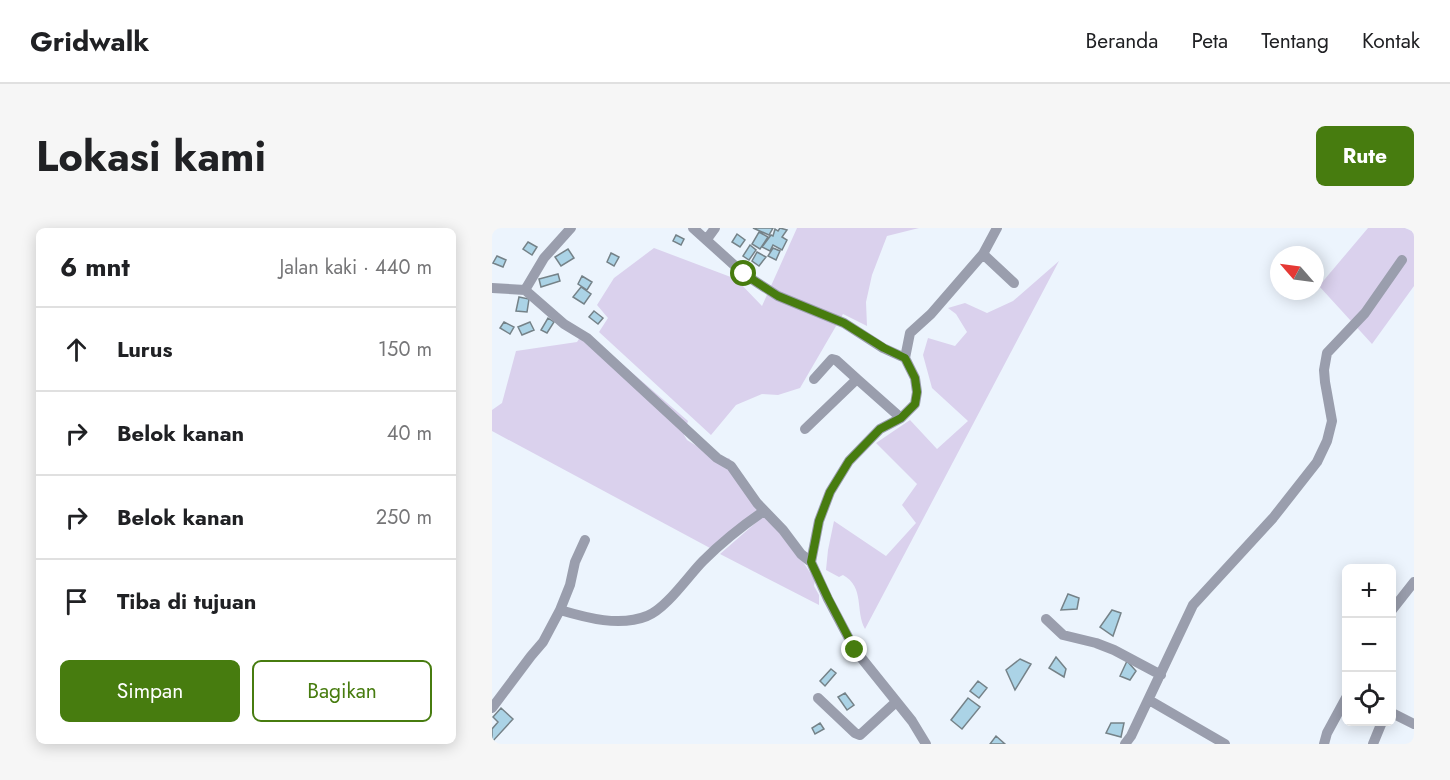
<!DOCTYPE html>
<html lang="id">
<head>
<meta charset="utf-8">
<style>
  body { margin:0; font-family:Jost,sans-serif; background:#f6f6f6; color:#202124 }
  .controls { position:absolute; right:18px; bottom:18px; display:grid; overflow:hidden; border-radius:9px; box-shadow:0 3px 15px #0003 }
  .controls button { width:54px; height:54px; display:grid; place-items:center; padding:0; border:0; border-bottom:2px solid #e0e0e0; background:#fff; color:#202124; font:30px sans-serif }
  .compass { position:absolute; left:778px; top:18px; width:54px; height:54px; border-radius:50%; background:#fff; box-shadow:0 3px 15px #0003; rotate:298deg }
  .stop { position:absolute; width:18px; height:18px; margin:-14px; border:4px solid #477c0f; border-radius:50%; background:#fff }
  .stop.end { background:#477c0f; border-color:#fff; box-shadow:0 2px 6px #0008 }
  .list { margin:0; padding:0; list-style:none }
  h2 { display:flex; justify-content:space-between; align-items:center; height:78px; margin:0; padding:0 24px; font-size:26px }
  h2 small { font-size:20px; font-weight:400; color:#757577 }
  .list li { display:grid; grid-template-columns:39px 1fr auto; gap:18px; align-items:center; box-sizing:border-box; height:84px; padding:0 24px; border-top:2px solid #e0e0e0 }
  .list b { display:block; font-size:22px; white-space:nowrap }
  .list em { font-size:20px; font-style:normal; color:#757577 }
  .actions { display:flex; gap:12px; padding:18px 24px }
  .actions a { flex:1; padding:14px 0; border:2px solid #477c0f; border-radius:9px; text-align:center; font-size:21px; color:#477c0f }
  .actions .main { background:#477c0f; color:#fff }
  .icon { flex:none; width:33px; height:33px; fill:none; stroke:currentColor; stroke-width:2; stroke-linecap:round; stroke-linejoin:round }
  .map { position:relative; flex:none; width:922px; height:516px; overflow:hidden; border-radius:9px }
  header { display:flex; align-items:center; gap:36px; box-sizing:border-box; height:84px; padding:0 30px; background:#fff; border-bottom:2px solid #e0e0e0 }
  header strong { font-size:28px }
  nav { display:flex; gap:33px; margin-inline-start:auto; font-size:21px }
  .intro { display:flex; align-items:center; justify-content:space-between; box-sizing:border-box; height:144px; padding:0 36px }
  h1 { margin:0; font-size:42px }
  .button { padding:15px 27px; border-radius:9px; background:#477c0f; color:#fff; font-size:21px; font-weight:700 }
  main { display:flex; gap:36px; padding:0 36px }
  aside { flex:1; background:#fff; border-radius:9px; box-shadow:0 3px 15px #0003 }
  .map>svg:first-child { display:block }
  .green { fill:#dad1ed }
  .building { fill:#abd3e6; stroke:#758288; stroke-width:1.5 }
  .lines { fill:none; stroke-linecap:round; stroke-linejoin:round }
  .minor { stroke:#9a9ead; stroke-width:10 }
  .route { stroke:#477c0f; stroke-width:8 }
</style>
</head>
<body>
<header>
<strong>Gridwalk</strong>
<nav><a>Beranda</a><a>Peta</a><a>Tentang</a><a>Kontak</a></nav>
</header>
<div class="intro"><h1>Lokasi kami</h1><a class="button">Rute</a></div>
<main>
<aside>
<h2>6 mnt<small>Jalan kaki · 440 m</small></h2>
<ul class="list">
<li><svg class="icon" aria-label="ahead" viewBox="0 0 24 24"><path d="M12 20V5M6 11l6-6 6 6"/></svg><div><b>Lurus</b></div><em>150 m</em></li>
<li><svg class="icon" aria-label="right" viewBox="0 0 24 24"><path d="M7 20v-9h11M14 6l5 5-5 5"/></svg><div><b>Belok kanan</b></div><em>40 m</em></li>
<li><svg class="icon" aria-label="right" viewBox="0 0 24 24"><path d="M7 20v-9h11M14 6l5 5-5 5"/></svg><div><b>Belok kanan</b></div><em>250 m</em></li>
<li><svg class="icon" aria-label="arrive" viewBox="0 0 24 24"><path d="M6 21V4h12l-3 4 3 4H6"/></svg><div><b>Tiba di tujuan</b></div></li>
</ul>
<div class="actions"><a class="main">Simpan</a><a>Bagikan</a></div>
</aside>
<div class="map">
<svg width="922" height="516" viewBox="0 0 922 516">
  <rect width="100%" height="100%" fill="#ecf4fd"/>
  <path class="green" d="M305,0H427L395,8L380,47L374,74L375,98L351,86L308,160L286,167L270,166L244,177L219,207L107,104L116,90L105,77L122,50L162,20L244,51L270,78Z
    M876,0H913L922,4V58L880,116L827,58Z
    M567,33L373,401C363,383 373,359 351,347L347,349L334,342L336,322L342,293L394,328L424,295L410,277L425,256L384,215L418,192L445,221L476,193L440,160L431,127L436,110L463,118L475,104L464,86L456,80L473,75L495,85L521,73Z
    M92,103L196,193L192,207L195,212L229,233L237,230L270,278L218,320L0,203V182L10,175L24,123L85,114Z
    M277,283L323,352L322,358L327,367V377L228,326Z"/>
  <path class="building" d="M261,0H281L277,7Z
    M288,0L295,2L290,9L295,12L290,22L281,17L278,23L270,19L279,7L281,8L283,1L286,3Z
    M267,4L276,9L268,21L260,16Z
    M245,6L253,12L248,19L240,14Z
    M184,7L192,11L189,17L181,13Z
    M36,14L45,19L40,27L31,21Z
    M258,17L264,22L257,32L251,28Z
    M281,20L288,23L284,32L276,28Z
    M76,21L82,30L69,38L63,29Z
    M265,24L274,29L267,38L260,33Z
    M119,25L127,29L122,38L115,34Z
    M5,28L14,32L11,39L1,35Z
    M66,46L68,53L49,59L47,51Z
    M90,48L100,54L95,62L86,56Z
    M89,59L99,66L92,76L81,69Z
    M27,69L37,71L35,84L24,83Z
    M102,83L111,90L106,96L97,89Z
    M56,90L62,94L55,105L49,102Z
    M12,94L22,99L18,106L8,100Z
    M38,94L42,102L30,107L26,99Z
    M576,366L587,370L585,381L569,382Z
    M620,382L629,385L621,408L608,399Z
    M564,429L574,441L572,449L557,440Z
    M528,431L539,436L523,462L514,442Z
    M635,433L644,443L638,452L628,448Z
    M339,441L344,445L333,458L328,453Z
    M486,453L495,460L487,470L478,463Z
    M353,465L362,477L355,482L346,469Z
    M476,470L488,479L470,501L459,492Z
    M9,480L21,491L0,514V501L6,494L1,489Z
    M328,495L332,501L323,506L320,500Z
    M619,495H632L629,509L614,505Z
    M504,508L513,516H498Z"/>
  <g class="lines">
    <path class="minor" d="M201,0L252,46L286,68L352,95L391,120L413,130
      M215,11L223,0
      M491,26L522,55
      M0,60L33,62L72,96L95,110L225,230L239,238L265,275L291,302L309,326L319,334
      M33,62L52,30L79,0
      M322,151L340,131L344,132L365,151
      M313,201L365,151L409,190
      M68,382C95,390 128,399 155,388C174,381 197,347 211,333C230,314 250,298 272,283
      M900,382L922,354
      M554,391L571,407L604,415L622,422L669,447
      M326,470L363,505L368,507L404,474
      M657,472L733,516
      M0,480L39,428L51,414L68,382L78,357L83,334L93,312
      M900,485L922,496
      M434,516L420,493L363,422L336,371L319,334L327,293L338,264L357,233L388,201L409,190L423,176L425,164L423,150L413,130L418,105L439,86L491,26L505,0
      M633,516L639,508L701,377L781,290L825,234L835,213L840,193L833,154L832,142L835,125L873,85L910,32
      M832,516L835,505L854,470
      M881,516L890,494"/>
  </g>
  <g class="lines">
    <path class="route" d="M252,46L286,68L352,95L392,120L413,130L423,150L425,164L423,176L409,190L388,201L357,233L338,264L327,293L323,314L319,334L336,370L363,422"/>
  </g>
</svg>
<div class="controls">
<button>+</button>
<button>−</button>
<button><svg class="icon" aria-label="locate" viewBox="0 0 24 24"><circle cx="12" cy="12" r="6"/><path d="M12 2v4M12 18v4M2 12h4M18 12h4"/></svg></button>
</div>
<svg class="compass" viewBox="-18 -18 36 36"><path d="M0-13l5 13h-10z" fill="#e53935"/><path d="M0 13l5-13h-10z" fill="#757577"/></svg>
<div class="stop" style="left:252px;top:46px"></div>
<div class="stop end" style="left:363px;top:422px"></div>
</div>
</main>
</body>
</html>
